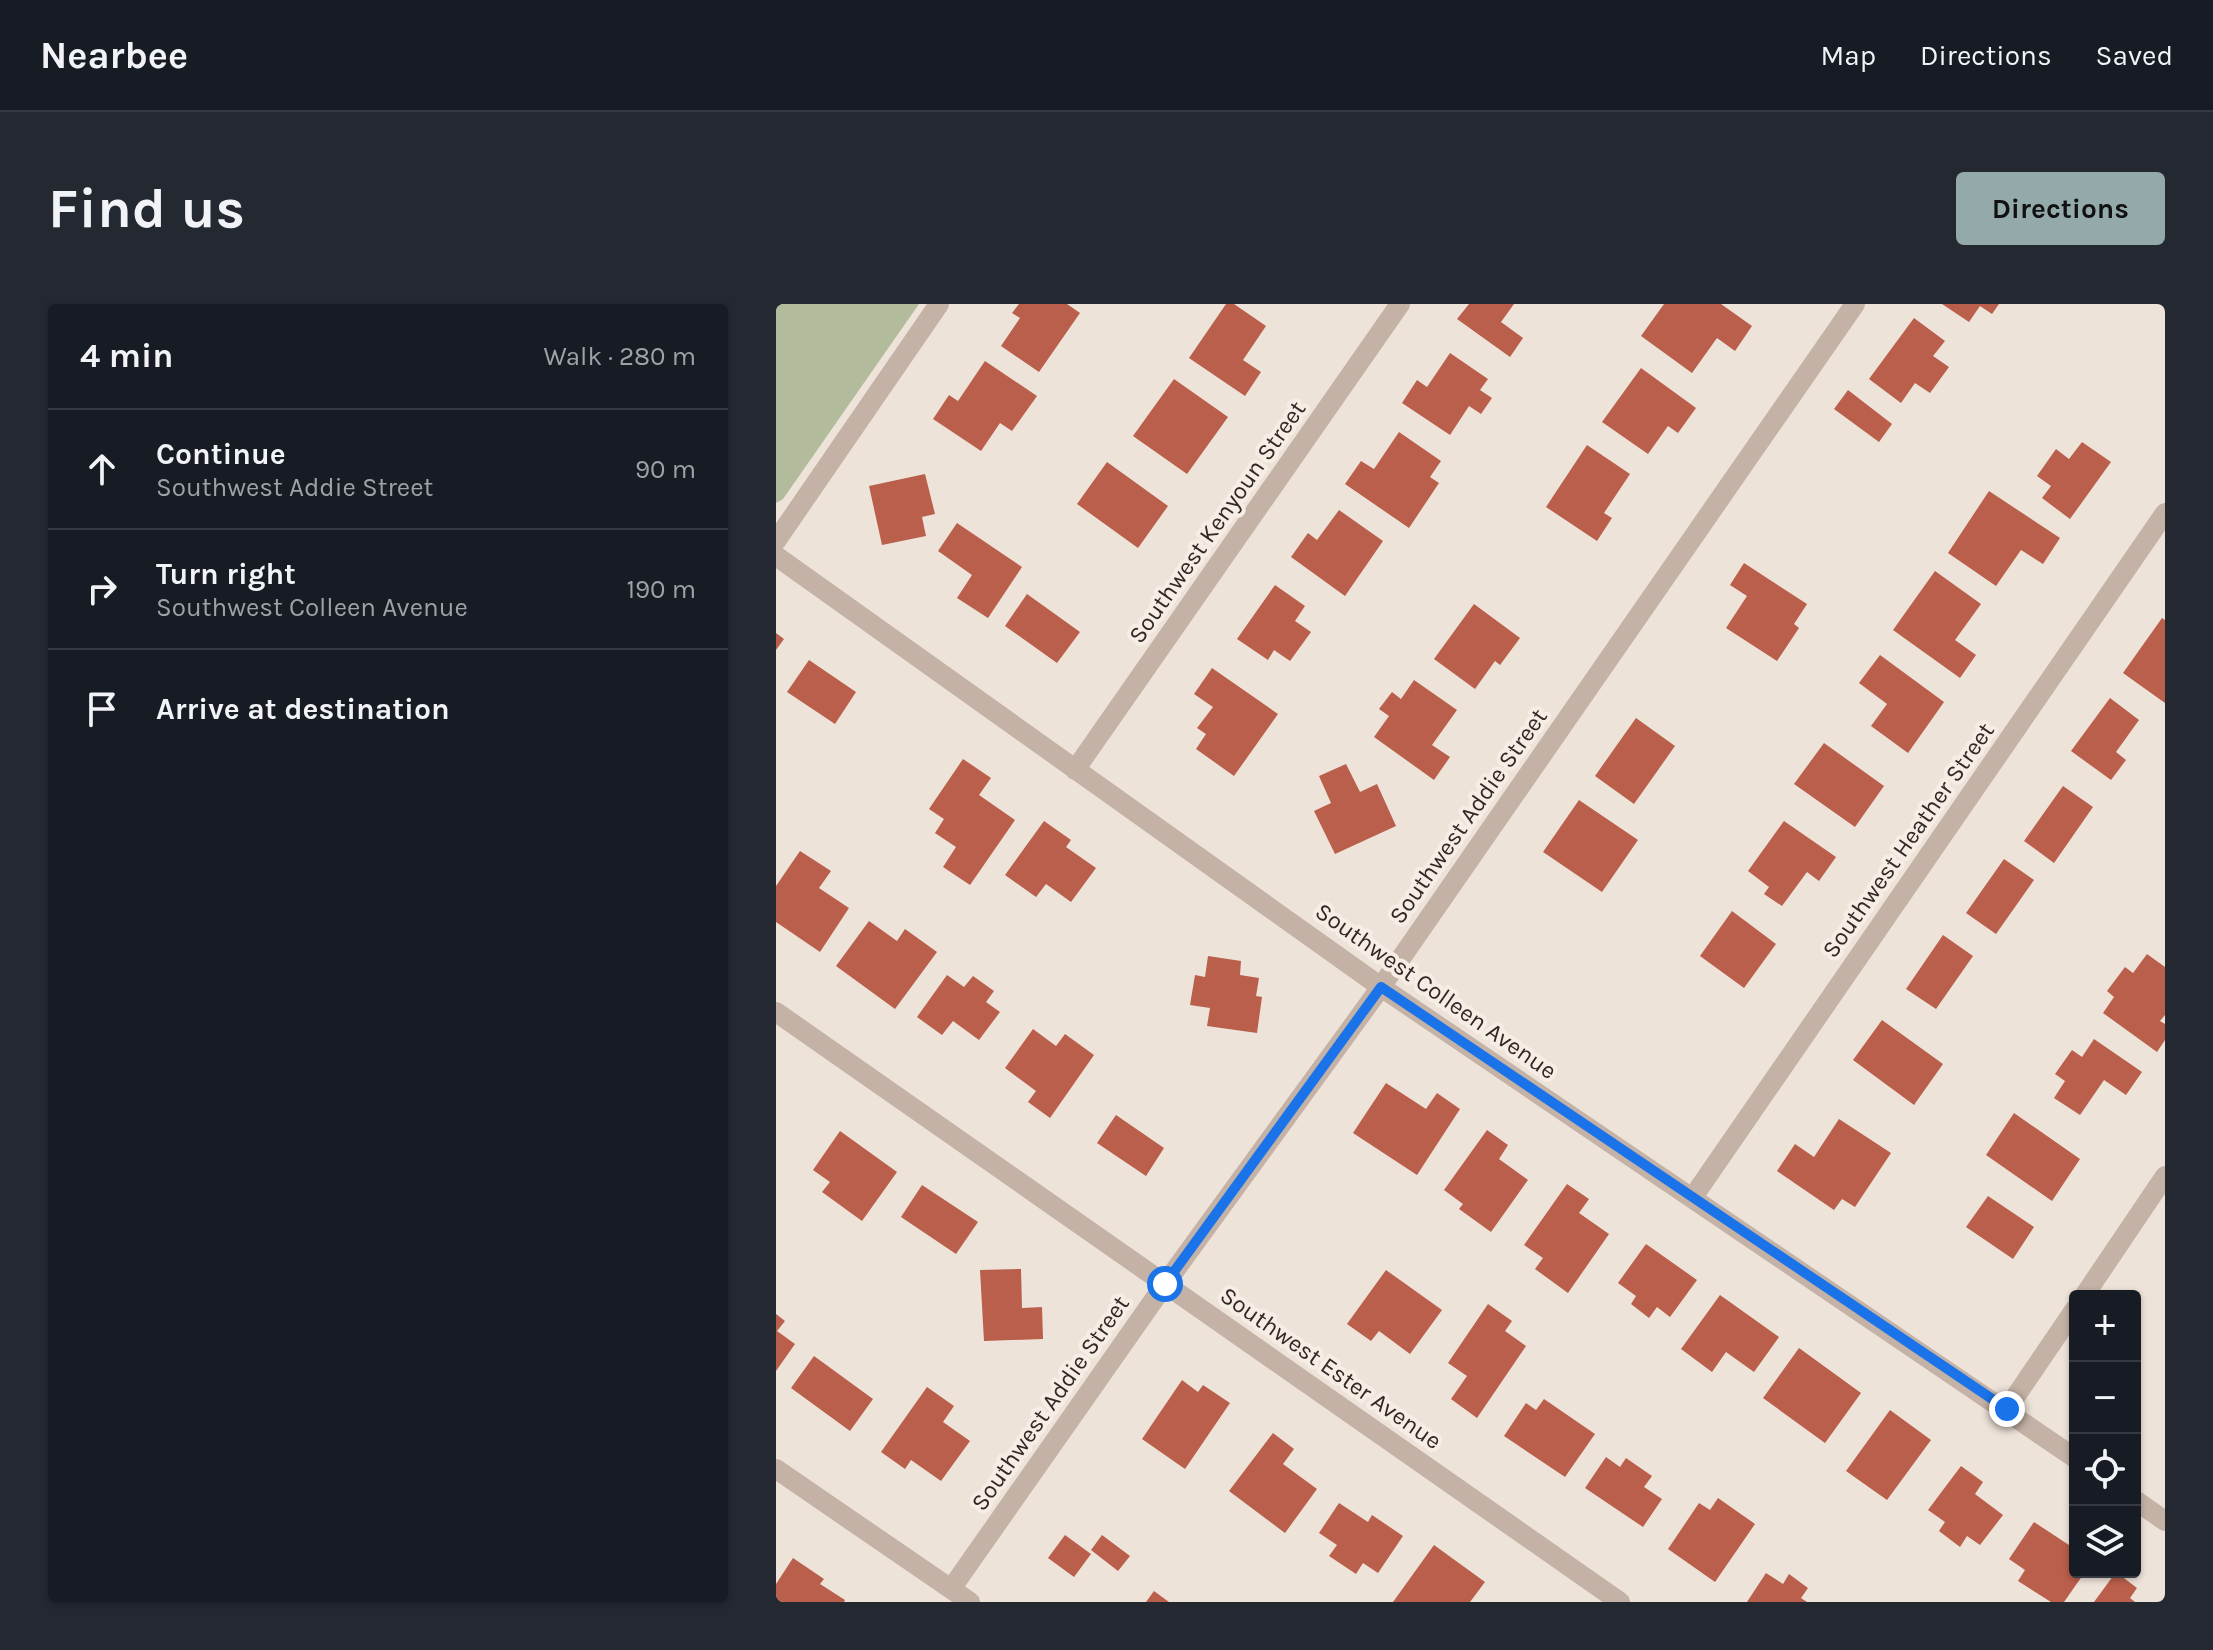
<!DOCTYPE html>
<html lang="en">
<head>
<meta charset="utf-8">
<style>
  body { margin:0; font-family:Karla,sans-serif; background:#242831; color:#f1f3f6 }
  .controls { position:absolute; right:24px; bottom:24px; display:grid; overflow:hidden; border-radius:8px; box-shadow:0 2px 6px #0004 }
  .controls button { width:72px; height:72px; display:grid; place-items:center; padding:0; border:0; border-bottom:2px solid #363941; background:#171b24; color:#f1f3f6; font:40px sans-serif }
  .stop { position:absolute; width:24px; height:24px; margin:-18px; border:6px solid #1a73e8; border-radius:50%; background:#fff }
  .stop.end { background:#1a73e8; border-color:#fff; box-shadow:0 2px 8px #0008 }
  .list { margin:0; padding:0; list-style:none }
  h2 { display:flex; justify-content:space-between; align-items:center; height:104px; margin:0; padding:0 32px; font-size:34px }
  h2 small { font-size:26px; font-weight:400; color:#9ea1a6 }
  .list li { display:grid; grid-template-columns:52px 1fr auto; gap:24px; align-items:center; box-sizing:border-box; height:120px; padding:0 32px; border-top:2px solid #363941 }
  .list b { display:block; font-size:30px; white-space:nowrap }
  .list p { margin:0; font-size:26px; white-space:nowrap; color:#9ea1a6 }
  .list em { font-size:26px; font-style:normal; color:#9ea1a6 }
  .icon { flex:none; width:44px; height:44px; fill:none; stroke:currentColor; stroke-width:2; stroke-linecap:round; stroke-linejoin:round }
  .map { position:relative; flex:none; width:1389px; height:1298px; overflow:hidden; border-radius:8px }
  header { display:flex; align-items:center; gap:48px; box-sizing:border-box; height:112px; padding:0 40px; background:#171b24; border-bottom:2px solid #363941 }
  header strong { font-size:38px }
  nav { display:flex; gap:44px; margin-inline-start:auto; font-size:28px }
  .intro { display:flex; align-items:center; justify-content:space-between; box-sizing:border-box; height:192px; padding:0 48px }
  h1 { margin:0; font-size:56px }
  .button { padding:20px 36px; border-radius:8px; background:#93a9aa; color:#111; font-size:28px; font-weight:700 }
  main { display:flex; gap:48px; padding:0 48px }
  aside { flex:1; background:#171b24; border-radius:8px; box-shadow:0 2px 6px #0004 }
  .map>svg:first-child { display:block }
  .green { fill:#b2bb9b }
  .building { fill:#b95f4c }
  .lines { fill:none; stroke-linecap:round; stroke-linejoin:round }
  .minor { stroke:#c4b2a6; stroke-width:20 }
  .route { stroke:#1a73e8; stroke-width:10 }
  .labels { text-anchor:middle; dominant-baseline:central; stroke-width:8; stroke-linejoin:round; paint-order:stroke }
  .street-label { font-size:24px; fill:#322926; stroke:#f6ede4 }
</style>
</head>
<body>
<header>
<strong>Nearbee</strong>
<nav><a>Map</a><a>Directions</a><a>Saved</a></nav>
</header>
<div class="intro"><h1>Find us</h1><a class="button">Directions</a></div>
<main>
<aside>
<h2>4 min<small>Walk · 280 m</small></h2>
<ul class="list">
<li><svg class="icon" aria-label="ahead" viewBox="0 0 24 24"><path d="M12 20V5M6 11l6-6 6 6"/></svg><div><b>Continue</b><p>Southwest Addie Street</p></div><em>90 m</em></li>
<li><svg class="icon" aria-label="right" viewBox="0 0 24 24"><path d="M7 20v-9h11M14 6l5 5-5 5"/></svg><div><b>Turn right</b><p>Southwest Colleen Avenue</p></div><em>190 m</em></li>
<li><svg class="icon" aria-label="arrive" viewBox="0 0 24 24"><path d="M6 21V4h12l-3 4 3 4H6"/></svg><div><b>Arrive at destination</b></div></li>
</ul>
</aside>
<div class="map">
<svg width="1389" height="1298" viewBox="0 0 1389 1298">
  <rect width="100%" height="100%" fill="#eee3d9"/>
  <path class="green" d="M0,0H143L7,195L0,199Z"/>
  <path class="building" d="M243,0H291L304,9L263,68L225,42L244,14L236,9Z
    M450,0H458L490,22L467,56L485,68L469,92L413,54Z
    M693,0H738L725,18L747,34L734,53L681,15Z
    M888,0H945L976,22L959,47L941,34L916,69L865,32Z
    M1166,0H1223L1216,10L1204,2L1193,18Z
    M1138,14L1169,37L1157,52L1173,63L1154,89L1139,79L1125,99L1093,75Z
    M674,49L712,75L704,86L716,94L705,110L693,102L674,131L626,99L641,76L651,83Z
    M209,57L261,92L236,127L224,119L205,147L157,115L173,91L182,97Z
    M865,64L920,104L902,129L892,122L872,150L826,118Z
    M398,75L452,113L411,170L357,132Z
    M1072,86L1116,120L1103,138L1058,105Z
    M623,128L665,157L654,173L663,179L633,224L569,180L585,157L598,165Z
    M1306,138L1335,158L1294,215L1266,194L1275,182L1261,172L1280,145L1293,155Z
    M811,141L854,170L828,209L836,214L821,237L770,203Z
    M331,158L392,202L362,244L301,200Z
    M149,170L159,210L146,213L150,232L106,241L93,182Z
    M1213,187L1284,234L1267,260L1245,246L1220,282L1172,249Z
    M563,206L607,237L569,292L515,253L532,229L541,236Z
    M181,219L246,263L212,314L181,294L196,271L162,247Z
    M968,259L1031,300L1018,320L1023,324L1001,357L950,324L971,292L954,281Z
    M1159,267L1205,300L1179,336L1200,351L1184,374L1117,326Z
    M499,281L529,302L519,317L535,328L514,357L498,346L492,356L461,335Z
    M251,290L304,328L281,359L229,322Z
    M698,300L744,334L724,361L719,357L699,385L658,355Z
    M1386,314L1389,316V399L1347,369Z
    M0,329L8,335L0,346Z
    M1104,351L1168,398L1132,449L1095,422L1111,400L1083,379Z
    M33,356L80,388L59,420L11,388Z
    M436,364L502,410L458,472L420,445L430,430L421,424L437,403L418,390Z
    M638,376L681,406L656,441L674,453L658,476L598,433L613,412L603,405L616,388L625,395Z
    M1334,394L1363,416L1340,448L1350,456L1335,476L1295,447Z
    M860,414L899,442L858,500L819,472Z
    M1048,439L1108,482L1079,523L1018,480Z
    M187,455L215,474L203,491L239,516L194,581L167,563L180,543L159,529L168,515L153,505Z
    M570,460L584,488L601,480L620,522L559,550L538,507L555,499L543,472Z
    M1287,482L1317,503L1278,559L1248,537Z
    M803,496L862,536L826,588L767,548Z
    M268,517L295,536L290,543L320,564L295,598L270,580L260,593L229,571Z
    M1008,517L1060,553L1043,577L1031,568L1006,602L988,590L993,583L972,567Z
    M24,547L55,567L43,584L73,604L44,648L0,618V582Z
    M1228,555L1258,576L1220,630L1190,609Z
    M956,607L1000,640L968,684L924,652Z
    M93,617L121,637L129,625L161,648L119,705L60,662Z
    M1167,631L1197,652L1160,705L1130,685Z
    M1371,650L1389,663V711L1384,717L1389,720V736L1381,748L1327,709L1338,693L1331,687L1349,663L1357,669Z
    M432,652L465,657L464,671L483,674L480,692L486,693L481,729L431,722L434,704L414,701L419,671L429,673Z
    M171,671L188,683L197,672L218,687L210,698L224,708L203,736L177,717L166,731L141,713Z
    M1106,716L1167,760L1138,801L1077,756Z
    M257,725L280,742L289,730L318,751L274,814L252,798L260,787L229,764Z
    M1318,735L1366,768L1350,791L1328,776L1304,811L1278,794L1289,777L1279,770L1296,746L1306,753Z
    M610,779L650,805L661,789L684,805L641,871L577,829Z
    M1238,809L1304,855L1276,897L1210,851Z
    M340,811L388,844L370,872L321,839Z
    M1063,815L1115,849L1079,903L1066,895L1058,906L1001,867L1019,840L1038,853Z
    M711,826L732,841L723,855L752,876L715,928L683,905L687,900L668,886Z
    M64,827L121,868L86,917L46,888L54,878L37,866Z
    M791,880L813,895L803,909L833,930L792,989L759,965L767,954L748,941Z
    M146,881L202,918L180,950L125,913Z
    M1212,892L1258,923L1237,955L1190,923Z
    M870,940L921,976L894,1013L881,1003L873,1014L855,1000L860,992L842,979Z
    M245,965L246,1004L266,1003L267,1035L208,1037L204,966Z
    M610,966L666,1006L634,1050L603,1027L595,1037L571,1020Z
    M944,991L1003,1033L978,1068L950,1048L936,1068L905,1045Z
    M712,1000L736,1017L729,1027L750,1042L701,1114L675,1095L691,1072L672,1059Z
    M0,1010L9,1017L1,1027L19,1040L0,1067Z
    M1023,1044L1085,1089L1049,1139L987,1094Z
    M38,1052L97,1095L74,1127L15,1084Z
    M406,1076L422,1088L427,1081L454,1099L409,1165L366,1135Z
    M151,1083L178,1102L167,1118L194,1137L165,1177L135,1156L129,1165L105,1148Z
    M768,1095L819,1130L789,1173L728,1132L750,1099L760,1106Z
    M1114,1106L1155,1136L1111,1196L1070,1167Z
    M497,1129L518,1145L507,1160L541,1185L509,1229L453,1187Z
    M830,1153L844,1163L850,1154L876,1172L868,1183L886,1195L867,1223L809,1184Z
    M1185,1162L1207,1178L1199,1190L1227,1211L1204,1241L1191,1232L1184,1243L1163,1227L1169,1218L1152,1206Z
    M942,1194L979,1220L939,1278L892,1245L923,1199L934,1206Z
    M563,1199L592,1218L596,1211L627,1232L602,1269L587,1259L580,1270L553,1252L561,1241L543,1229Z
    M1258,1218L1293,1241L1297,1235L1299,1237V1268H1309L1288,1298H1275L1242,1277L1249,1266L1233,1255Z
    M289,1231L315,1250L298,1273L272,1254Z
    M326,1231L354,1252L342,1267L315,1246Z
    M658,1241L709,1278L694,1298H617Z
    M17,1254L48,1275L44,1280L69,1296L68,1298H0V1280Z
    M1340,1268L1361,1284L1354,1294L1359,1298H1318Z
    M990,1269L1007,1280L1013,1270L1032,1284L1025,1294L1031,1298H971Z
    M378,1287L393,1298H370Z"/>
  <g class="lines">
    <path class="minor" d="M0,237L163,0
      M0,252L605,683L1299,1154
      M299,466L624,0
      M0,708L844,1298
      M917,893L1389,209
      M1308,992L1389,872
      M1231,1105L1299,1005
      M0,1165L194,1298
      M1359,1196L1389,1217
      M175,1285L389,980L605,683L1079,0"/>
  </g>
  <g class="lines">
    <path class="route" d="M389,980L605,683L1231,1105"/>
  </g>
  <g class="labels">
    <g class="street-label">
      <text transform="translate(441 218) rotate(-55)">Southwest Kenyoun Street</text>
      <text transform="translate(692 512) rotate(-55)">Southwest Addie Street</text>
      <text transform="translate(1132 536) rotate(-55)">Southwest Heather Street</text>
      <text transform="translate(660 687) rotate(35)">Southwest Colleen Avenue</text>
      <text transform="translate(555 1064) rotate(35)">Southwest Ester Avenue</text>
      <text transform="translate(274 1099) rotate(-55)">Southwest Addie Street</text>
    </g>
  </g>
</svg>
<div class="controls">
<button>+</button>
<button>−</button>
<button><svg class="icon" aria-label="locate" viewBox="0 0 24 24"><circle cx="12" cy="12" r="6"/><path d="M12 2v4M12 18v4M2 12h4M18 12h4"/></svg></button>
<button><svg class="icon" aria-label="layers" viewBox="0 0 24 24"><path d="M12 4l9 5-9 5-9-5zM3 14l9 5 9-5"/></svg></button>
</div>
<div class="stop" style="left:389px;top:980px"></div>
<div class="stop end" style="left:1231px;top:1105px"></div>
</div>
</main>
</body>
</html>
